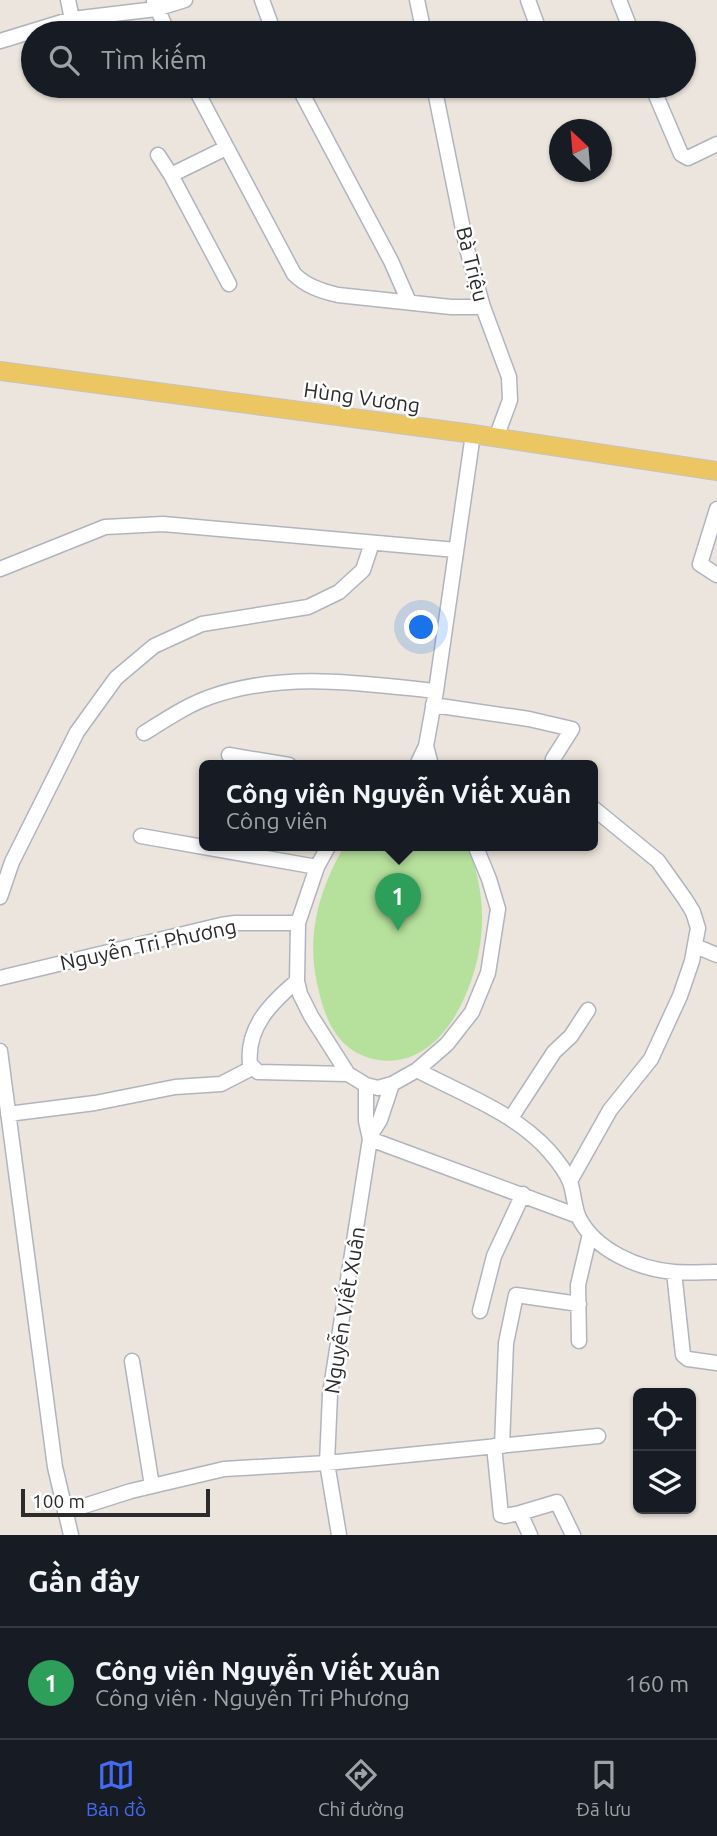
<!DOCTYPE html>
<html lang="vi">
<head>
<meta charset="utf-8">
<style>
  body { margin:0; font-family:Ubuntu,sans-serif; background:#242831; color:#f1f3f6 }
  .controls { position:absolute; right:21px; bottom:21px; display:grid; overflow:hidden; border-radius:10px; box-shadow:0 2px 5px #0004 }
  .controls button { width:63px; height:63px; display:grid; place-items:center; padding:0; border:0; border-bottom:2px solid #363941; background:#171b24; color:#f1f3f6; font:35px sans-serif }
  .compass { position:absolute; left:549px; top:119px; width:63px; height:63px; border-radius:50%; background:#171b24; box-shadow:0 2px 5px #0004; rotate:334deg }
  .scale { position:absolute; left:21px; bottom:18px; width:189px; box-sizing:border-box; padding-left:7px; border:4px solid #2b2b2b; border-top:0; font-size:19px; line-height:24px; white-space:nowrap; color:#2b2b2b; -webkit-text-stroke:5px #fff; paint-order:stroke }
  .you { position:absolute; left:422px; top:628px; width:24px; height:24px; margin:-18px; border:5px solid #fff; border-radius:50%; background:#1a73e8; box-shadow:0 0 0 10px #1a73e833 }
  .badge { display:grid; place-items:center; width:46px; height:46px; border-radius:50%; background:#436bf4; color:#fff; font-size:23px; font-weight:700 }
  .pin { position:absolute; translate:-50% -58px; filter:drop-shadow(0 2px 4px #0008) }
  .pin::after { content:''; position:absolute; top:37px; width:24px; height:21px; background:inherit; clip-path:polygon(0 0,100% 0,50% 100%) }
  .popup { position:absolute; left:199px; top:760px; width:399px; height:91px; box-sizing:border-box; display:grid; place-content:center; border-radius:10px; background:#171b24; filter:drop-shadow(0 2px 5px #0005); font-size:23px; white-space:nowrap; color:#9ea1a6 }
  .popup b { font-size:26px; color:#f1f3f6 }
  .popup::after { content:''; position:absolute; left:50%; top:100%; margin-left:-14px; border:14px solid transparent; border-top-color:#171b24 }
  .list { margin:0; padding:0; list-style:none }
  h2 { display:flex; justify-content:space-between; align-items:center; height:91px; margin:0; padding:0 28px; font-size:30px }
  h2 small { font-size:23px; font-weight:400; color:#9ea1a6 }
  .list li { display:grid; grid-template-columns:46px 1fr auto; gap:21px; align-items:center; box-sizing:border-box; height:112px; padding:0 28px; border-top:2px solid #363941 }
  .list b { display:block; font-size:26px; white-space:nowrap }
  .list p { margin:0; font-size:23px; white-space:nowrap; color:#9ea1a6 }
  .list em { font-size:23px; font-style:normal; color:#9ea1a6 }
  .icon { flex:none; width:38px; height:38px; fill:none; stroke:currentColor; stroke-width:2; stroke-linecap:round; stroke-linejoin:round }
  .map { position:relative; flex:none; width:717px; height:1535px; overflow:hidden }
  .search { position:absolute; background:#171b24; box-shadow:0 2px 5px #0004; left:21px; right:21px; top:21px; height:77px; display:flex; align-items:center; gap:18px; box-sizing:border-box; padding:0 24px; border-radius:38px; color:#9ea1a6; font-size:26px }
  .sheet { height:203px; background:#171b24 }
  nav { display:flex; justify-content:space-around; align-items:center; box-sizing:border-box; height:98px; border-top:2px solid #363941; background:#171b24; font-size:19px; color:#9ea1a6 }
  nav a { display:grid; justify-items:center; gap:4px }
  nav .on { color:#436bf4 }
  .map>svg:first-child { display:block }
  .green { fill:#b6e19c }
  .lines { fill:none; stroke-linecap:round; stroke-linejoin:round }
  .minor-casing { stroke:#b1b4be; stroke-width:17 }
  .major-casing { stroke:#c4c4c4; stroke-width:20 }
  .minor { stroke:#fff; stroke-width:14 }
  .major { stroke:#ecc662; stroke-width:18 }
  .labels { text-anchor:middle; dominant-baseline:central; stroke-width:5; stroke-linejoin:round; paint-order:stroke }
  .street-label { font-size:21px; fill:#2b2b2b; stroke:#fff }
</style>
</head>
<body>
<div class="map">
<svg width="717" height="1535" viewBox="0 0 717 1535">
  <rect width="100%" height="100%" fill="#ece5dd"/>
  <path class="green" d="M345,845H468C477,871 483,896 482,923C481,979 444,1075 373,1059C336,1050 324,1017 317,983C306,934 320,887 345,845Z"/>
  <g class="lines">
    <g class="minor-casing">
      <path id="minor" d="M68,0L72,19
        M262,0L274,33
        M417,0L424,33
        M528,0L540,33
        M619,0L632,33
        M154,1L168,33
        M0,41L72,19L156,9L185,0
        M194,86L294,274C306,286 321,291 338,295L451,307H483
        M298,86L391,261L409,302
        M434,86L467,249L483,307L509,377L510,400L496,438
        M652,86L681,154L688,158L717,144
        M226,148L171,175L229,284
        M158,155L171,175
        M717,509L700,564L717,575
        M0,569L105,527L163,524L456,550
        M433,705L529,719L572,729L553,759L552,765
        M144,733C165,720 187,705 210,697C284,671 360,683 436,691
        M426,746L431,765
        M229,755L289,765
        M417,765L426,746L436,691L473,434
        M141,836L317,867
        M329,845L317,867L298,923L297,981L300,994L311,1016L348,1074L366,1085L378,1088L392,1084L417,1070L447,1044L472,1012L488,973L498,909L489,879L475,845
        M0,897L12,862L77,732L116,678L154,646L202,624L308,607L339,592L363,570L372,543
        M695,946L717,955
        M0,978L221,925L235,923H298
        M297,981C272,1002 246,1027 250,1064L258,1072L348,1074
        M0,1051L55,1467L71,1535
        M417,1070C462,1094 514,1112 549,1151C556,1159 566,1172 570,1182C574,1193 574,1207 579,1218C596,1251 639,1269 674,1272C688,1273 703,1272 717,1272
        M8,1114L95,1103L175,1087L221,1084L252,1068
        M511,1118L554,1052L571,1036L588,1010
        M370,1136L380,1120L392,1084
        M370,1139L578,1216
        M570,1181L610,1110L651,1059L680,996L692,961L698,928L693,912L685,899L658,861L592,807
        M674,1272L683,1355L688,1359L717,1363
        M480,1311L494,1256L523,1194
        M579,1341L578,1285L590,1234
        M132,1361L152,1486
        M494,1446L501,1515L505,1516L520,1513
        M502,1446L506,1343L516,1295L579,1304
        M65,1512L131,1491L224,1469L327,1463L598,1436
        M339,1535L327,1463L330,1394L370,1139L366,1121V1085
        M530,1535L520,1513L557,1502L573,1535"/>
    </g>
    <g class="major-casing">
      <path id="major" d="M0,371L473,434L717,471"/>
    </g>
    <use href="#minor" class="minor"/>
    <use href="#major" class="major"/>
  </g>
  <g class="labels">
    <g class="street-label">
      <text transform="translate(473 264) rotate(76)">Bà Triệu</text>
      <text transform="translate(362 397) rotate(8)">Hùng Vương</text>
      <text transform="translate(148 944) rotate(-12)">Nguyễn Tri Phương</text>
      <text transform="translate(344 1310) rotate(-81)">Nguyễn Viết Xuân</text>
    </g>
  </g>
</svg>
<div class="controls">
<button><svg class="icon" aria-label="locate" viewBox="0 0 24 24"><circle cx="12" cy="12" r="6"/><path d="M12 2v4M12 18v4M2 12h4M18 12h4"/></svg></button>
<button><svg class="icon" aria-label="layers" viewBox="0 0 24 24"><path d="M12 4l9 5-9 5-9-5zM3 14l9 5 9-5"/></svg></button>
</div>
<svg class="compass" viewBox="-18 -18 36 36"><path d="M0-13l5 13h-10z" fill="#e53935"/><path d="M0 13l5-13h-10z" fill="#9ea1a6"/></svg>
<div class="scale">100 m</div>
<div class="you"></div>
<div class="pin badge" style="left:398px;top:931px;background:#2e9e5b">1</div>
<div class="popup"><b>Công viên Nguyễn Viết Xuân</b>Công viên</div>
<div class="search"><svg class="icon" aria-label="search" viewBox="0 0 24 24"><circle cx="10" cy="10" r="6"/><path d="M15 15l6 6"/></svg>Tìm kiếm</div>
</div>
<section class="sheet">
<h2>Gần đây<small></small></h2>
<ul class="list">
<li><span class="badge" style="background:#2e9e5b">1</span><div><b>Công viên Nguyễn Viết Xuân</b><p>Công viên · Nguyễn Tri Phương</p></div><em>160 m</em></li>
</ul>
</section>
<nav>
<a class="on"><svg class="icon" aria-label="map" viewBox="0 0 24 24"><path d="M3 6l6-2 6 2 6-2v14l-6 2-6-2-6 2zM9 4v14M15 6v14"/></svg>Bản đồ</a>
<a><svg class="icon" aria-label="directions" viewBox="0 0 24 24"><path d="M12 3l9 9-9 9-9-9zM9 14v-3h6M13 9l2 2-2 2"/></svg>Chỉ đường</a>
<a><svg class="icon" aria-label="saved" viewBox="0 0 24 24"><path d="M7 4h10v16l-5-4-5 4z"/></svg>Đã lưu</a>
</nav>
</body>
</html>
